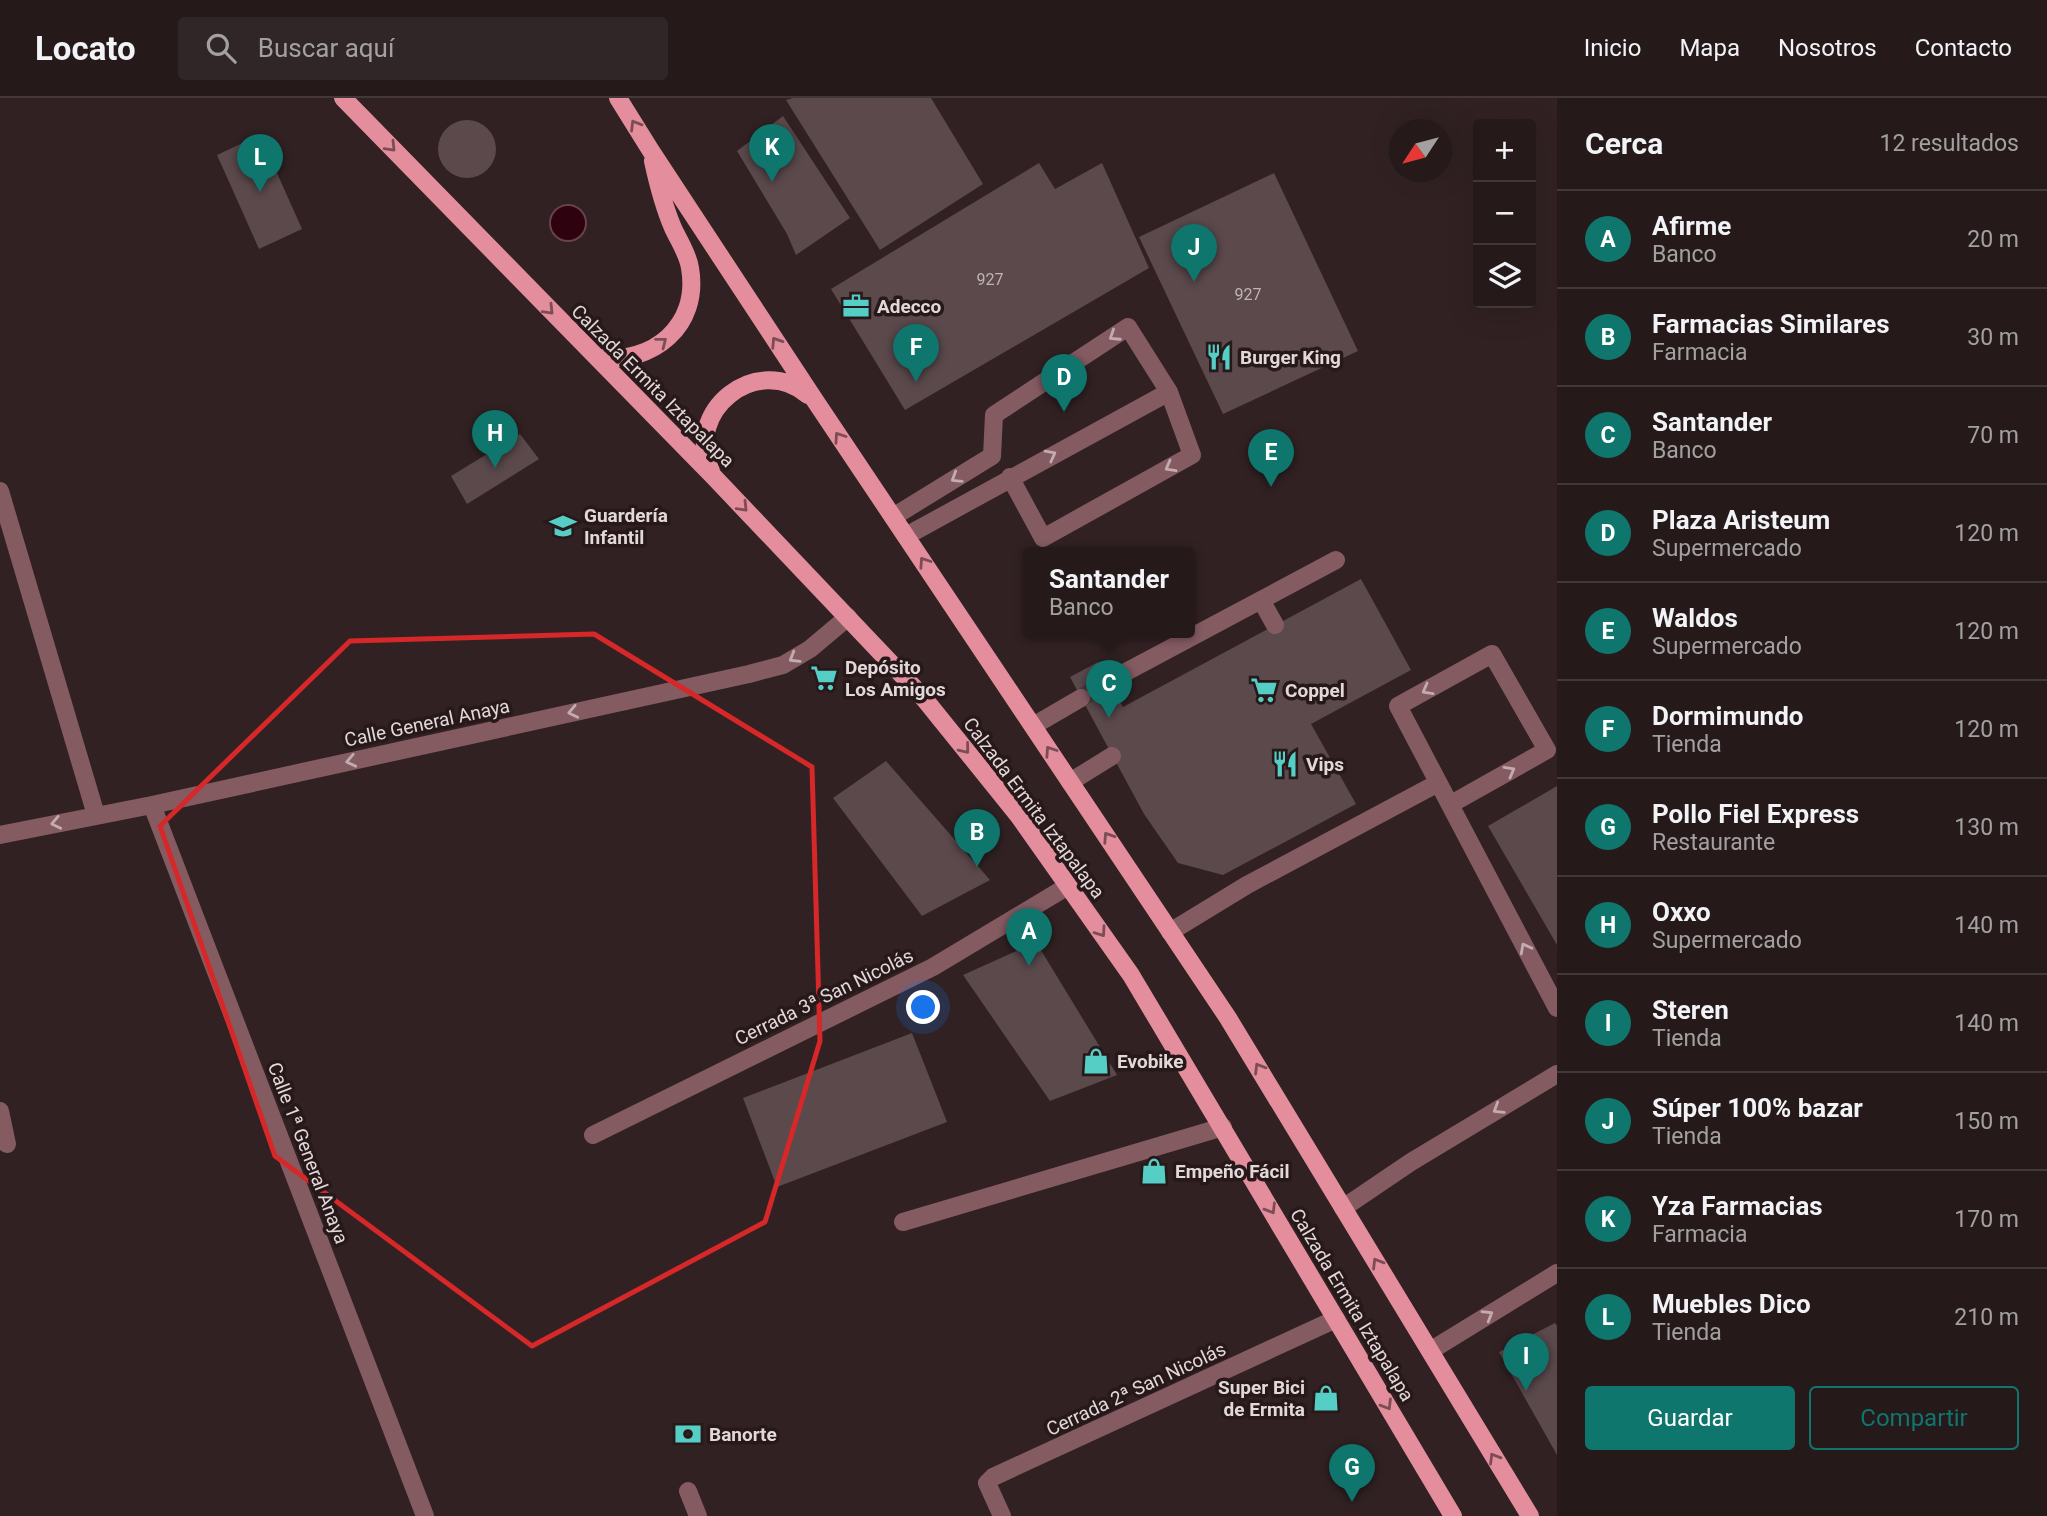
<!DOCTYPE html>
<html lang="es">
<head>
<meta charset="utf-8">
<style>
  body { margin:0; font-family:Roboto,sans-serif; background:#312627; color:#f1f3f6 }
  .controls { position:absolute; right:21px; top:21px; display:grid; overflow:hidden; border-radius:7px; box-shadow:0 7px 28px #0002 }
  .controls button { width:63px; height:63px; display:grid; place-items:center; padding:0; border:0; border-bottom:2px solid #423839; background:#25191a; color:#f1f3f6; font:35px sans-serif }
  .compass { position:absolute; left:1389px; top:21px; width:63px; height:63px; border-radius:50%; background:#25191a; box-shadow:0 7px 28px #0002; rotate:234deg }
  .you { position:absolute; left:924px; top:910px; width:24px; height:24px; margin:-18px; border:5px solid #fff; border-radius:50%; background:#1a73e8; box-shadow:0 0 0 10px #1a73e833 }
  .badge { display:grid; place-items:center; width:46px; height:46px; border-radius:50%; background:#0f766e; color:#fff; font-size:23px; font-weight:700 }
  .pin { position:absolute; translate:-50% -58px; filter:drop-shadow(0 2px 4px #0008) }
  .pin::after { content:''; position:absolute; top:37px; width:24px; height:21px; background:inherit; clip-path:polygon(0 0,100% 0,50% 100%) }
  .popup { position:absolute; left:1023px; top:449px; width:172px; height:91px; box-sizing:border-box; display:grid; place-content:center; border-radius:7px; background:#25191a; filter:drop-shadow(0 2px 5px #0005); font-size:23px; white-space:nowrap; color:#a3a0a2 }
  .popup b { font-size:26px; color:#f1f3f6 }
  .popup::after { content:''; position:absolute; left:50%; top:100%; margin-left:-14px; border:14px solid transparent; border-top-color:#25191a }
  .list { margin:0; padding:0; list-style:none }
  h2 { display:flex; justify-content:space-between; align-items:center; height:91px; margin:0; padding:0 28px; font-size:30px }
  h2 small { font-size:23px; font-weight:400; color:#a3a0a2 }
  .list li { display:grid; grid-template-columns:46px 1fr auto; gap:21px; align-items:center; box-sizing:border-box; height:98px; padding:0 28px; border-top:2px solid #423839 }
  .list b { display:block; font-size:26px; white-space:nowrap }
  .list p { margin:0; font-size:23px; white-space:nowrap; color:#a3a0a2 }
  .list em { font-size:23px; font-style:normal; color:#a3a0a2 }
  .actions { display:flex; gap:14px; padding:21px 28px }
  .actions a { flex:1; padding:16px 0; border:2px solid #0f766e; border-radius:7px; text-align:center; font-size:24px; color:#0f766e }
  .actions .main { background:#0f766e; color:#fff }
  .icon { flex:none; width:38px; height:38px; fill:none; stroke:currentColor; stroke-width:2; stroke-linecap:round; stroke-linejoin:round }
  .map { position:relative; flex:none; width:1557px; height:1418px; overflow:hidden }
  header { display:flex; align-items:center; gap:42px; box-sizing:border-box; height:98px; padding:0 35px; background:#25191a; border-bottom:2px solid #423839 }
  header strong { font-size:33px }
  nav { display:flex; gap:38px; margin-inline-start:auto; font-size:24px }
  .search { width:490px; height:63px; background:#312627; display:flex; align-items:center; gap:18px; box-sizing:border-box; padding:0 24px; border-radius:7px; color:#a3a0a2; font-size:26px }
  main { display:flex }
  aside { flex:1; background:#25191a }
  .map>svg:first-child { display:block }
  .water { fill:#2f020f; stroke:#65424c; stroke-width:2 }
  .building { fill:#5b494c }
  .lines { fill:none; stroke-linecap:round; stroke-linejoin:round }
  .minor-tunnel { stroke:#4c3c3e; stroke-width:18; stroke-dasharray:18 9; stroke-linecap:butt }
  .minor { stroke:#855b62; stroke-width:18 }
  .major { stroke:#e48e9d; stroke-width:18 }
  .oneway { stroke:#7c4d55 }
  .oneway2 { stroke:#c2acaf }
  .marked { fill:none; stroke:#d62828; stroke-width:5; stroke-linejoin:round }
  .labels { text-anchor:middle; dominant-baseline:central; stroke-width:7; stroke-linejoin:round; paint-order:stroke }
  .number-label { font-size:16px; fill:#c1b4b6 }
  .poi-label { font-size:19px; font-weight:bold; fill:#e3d8d9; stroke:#27181a; text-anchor:start }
  .street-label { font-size:19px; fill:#e3d8d9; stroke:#27181a }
</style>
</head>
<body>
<header>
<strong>Locato</strong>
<div class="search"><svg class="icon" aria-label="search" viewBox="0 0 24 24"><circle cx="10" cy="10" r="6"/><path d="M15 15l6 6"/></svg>Buscar aquí</div>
<nav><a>Inicio</a><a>Mapa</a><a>Nosotros</a><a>Contacto</a></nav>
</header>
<main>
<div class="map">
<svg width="1557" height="1418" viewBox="0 0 1557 1418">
  <rect width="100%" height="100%" fill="#312123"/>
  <path class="water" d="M550 125a18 18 0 1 1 36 0a18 18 0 1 1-36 0Z"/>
  <path class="building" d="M793,0H931L983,86L880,152L786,2Z
    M783,18L850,120L796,157L787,136L737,53Z
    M438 51a29 29 0 1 1 58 0a29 29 0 1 1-58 0Z
    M260,37L302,131L259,151L217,57Z
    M1039,65L1055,91L1102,65L1149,170L905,312L831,191Z
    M1274,75L1358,253L1223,316L1139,139Z
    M520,336L539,361L467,406L451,378Z
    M1361,481L1411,572L1311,626L1356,706L1223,777L1178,765L1144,716L1070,579L1098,564L1123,609Z
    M886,663L990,782L922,818L833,700Z
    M1557,688V847L1488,728Z
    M1036,844L1117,977L1050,1003L963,877Z
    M912,935L947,1024L777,1089L743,1000Z
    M1555,1225L1557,1228V1357L1499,1254Z"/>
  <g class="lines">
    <path class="minor-tunnel" d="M1081,600L1109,583"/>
    <path class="minor" d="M0,393L96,717
      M893,419L992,358L994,317L1128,229L1169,294L1192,357L1043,440L1010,379
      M906,438L1169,294
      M1261,502L1275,527
      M1109,583L1336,462
      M1033,628L1081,600
      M1070,684L1112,658
      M1451,706L1547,652L1492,556L1398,608L1557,910
      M152,707L425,1418
      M0,737L152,707L749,576L783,567L810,551L848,519
      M1170,834L1247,787L1438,685
      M0,1013L7,1046
      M593,1037L933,869L1068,788
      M1343,1110L1411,1064L1557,976
      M903,1124L1223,1029
      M1430,1253L1557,1175
      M688,1393L698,1418
      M1002,1418L987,1385L993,1379L1336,1221"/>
    <path class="major" d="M343,0L714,379L922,598L1018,717L1131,877L1453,1418
      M618,0L651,53L814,301L1228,920L1530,1418
      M598,260C653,266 700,228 690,170C688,156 679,143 673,130C664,109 658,86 653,63
      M711,373C683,313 757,254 808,297"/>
  </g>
  <defs><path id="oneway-chevron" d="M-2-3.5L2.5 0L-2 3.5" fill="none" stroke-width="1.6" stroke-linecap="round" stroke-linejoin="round" transform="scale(1.75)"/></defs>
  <g class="oneway">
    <use href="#oneway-chevron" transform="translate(635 27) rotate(-121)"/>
    <use href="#oneway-chevron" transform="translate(391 49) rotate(46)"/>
    <use href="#oneway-chevron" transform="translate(549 212) rotate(46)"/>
    <use href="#oneway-chevron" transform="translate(662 244) rotate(-38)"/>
    <use href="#oneway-chevron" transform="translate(776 244) rotate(-123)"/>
    <use href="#oneway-chevron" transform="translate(839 339) rotate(-124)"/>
    <use href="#oneway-chevron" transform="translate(743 409) rotate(46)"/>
    <use href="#oneway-chevron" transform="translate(924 464) rotate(-124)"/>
    <use href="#oneway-chevron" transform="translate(965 651) rotate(51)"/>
    <use href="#oneway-chevron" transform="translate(1050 653) rotate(-124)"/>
    <use href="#oneway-chevron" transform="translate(1108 739) rotate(-123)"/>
    <use href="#oneway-chevron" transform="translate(1101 834) rotate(55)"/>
    <use href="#oneway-chevron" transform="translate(1259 970) rotate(-121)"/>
    <use href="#oneway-chevron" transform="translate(1271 1111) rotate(59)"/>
    <use href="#oneway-chevron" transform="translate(1377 1165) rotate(-121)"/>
    <use href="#oneway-chevron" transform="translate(1387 1307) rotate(59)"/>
    <use href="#oneway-chevron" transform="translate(1494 1360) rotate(-121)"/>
  </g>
  <g class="oneway2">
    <use href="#oneway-chevron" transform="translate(1114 238) rotate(147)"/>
    <use href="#oneway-chevron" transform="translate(1051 357) rotate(-28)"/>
    <use href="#oneway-chevron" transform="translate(1170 369) rotate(151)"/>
    <use href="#oneway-chevron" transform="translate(956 380) rotate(148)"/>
    <use href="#oneway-chevron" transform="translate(794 560) rotate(149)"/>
    <use href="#oneway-chevron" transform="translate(1427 592) rotate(151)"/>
    <use href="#oneway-chevron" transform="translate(573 614) rotate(168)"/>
    <use href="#oneway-chevron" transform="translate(351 663) rotate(168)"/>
    <use href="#oneway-chevron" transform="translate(1510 673) rotate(-29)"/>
    <use href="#oneway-chevron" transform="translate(56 725) rotate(168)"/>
    <use href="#oneway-chevron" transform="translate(1525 850) rotate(-118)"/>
    <use href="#oneway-chevron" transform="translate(1498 1011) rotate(148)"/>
    <use href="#oneway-chevron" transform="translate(1488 1217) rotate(-31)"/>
  </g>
  <path class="marked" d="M594,536L812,669L820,943L765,1124L532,1248L275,1058L160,728L350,543Z"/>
  <defs>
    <g id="office-bare" transform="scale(2.1)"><path d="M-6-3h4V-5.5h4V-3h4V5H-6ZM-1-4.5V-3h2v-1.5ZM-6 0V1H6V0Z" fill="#55cec5" stroke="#27181a" stroke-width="2.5" paint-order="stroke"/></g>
    <g id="restaurant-bare" transform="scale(2.1)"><path d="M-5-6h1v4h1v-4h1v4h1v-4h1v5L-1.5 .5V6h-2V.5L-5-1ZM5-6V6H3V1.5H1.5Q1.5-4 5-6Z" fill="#55cec5" stroke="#27181a" stroke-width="2.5" paint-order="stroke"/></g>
    <g id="school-bare" transform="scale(2.1)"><path d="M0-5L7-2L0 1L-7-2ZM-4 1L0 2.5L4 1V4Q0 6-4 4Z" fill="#55cec5" stroke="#27181a" stroke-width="2.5" paint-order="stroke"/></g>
    <g id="supermarket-bare" transform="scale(2.1)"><path d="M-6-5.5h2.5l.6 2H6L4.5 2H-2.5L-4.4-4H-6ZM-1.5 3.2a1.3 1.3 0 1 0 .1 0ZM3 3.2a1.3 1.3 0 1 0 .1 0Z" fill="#55cec5" stroke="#27181a" stroke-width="2.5" paint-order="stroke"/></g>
    <g id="shop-bare" transform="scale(2.1)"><path d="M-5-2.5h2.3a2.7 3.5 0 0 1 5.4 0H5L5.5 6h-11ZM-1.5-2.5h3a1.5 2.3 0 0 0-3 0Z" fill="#55cec5" stroke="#27181a" stroke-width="2.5" paint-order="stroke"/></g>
    <g id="bank-bare" transform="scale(2.1)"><path d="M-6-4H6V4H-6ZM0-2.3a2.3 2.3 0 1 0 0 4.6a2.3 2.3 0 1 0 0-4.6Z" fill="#55cec5" stroke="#27181a" stroke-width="2.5" paint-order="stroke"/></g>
  </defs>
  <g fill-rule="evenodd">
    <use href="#office-bare" x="856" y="208"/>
    <use href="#restaurant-bare" x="1219" y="259"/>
    <use href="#school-bare" x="563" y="428"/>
    <use href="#supermarket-bare" x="824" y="580"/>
    <use href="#supermarket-bare" x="1264" y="592"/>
    <use href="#restaurant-bare" x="1285" y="666"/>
    <use href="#shop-bare" x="1096" y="963"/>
    <use href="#shop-bare" x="1154" y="1073"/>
    <use href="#shop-bare" x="1326" y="1300"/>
    <use href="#bank-bare" x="688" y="1336"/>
  </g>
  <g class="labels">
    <g class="number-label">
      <text x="990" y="181">927</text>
      <text x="1248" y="196">927</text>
    </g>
    <g class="poi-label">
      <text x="877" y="208">Adecco</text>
      <text x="1240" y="259">Burger King</text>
      <text x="584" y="417">Guardería<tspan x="584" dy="22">Infantil</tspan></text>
      <text x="845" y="569">Depósito<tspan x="845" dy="22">Los Amigos</tspan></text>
      <text x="1285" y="592">Coppel</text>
      <text x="1306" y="666">Vips</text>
      <text x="1117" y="963">Evobike</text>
      <text x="1175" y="1073">Empeño Fácil</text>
      <text x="1305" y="1289" text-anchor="end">Super Bici<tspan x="1305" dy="22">de Ermita</tspan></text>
      <text x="709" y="1336">Banorte</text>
    </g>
    <g class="street-label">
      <text transform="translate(653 288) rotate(45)">Calzada Ermita Iztapalapa</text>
      <text transform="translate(427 625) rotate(-12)">Calle General Anaya</text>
      <text transform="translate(1034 710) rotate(53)">Calzada Ermita Iztapalapa</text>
      <text transform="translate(824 899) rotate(-26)">Cerrada 3ª San Nicolás</text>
      <text transform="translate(308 1055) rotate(69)">Calle 1ª General Anaya</text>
      <text transform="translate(1352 1207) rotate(59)">Calzada Ermita Iztapalapa</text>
      <text transform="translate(1136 1291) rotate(-25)">Cerrada 2ª San Nicolás</text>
    </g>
  </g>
</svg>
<div class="controls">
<button>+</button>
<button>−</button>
<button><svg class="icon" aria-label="layers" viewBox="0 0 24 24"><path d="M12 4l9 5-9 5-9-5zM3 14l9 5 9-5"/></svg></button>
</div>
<svg class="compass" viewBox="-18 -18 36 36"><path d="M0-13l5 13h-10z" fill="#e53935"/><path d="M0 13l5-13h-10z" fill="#a3a0a2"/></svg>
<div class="you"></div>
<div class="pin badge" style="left:1029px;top:868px">A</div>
<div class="pin badge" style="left:977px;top:769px">B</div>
<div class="pin badge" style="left:1109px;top:620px">C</div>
<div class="popup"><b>Santander</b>Banco</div>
<div class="pin badge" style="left:1064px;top:314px">D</div>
<div class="pin badge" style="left:1271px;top:389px">E</div>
<div class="pin badge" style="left:916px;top:284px">F</div>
<div class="pin badge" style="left:1352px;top:1404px">G</div>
<div class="pin badge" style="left:495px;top:370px">H</div>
<div class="pin badge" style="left:1526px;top:1293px">I</div>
<div class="pin badge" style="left:1194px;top:184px">J</div>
<div class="pin badge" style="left:772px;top:84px">K</div>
<div class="pin badge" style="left:260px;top:94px">L</div>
</div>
<aside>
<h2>Cerca<small>12 resultados</small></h2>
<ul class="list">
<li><span class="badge">A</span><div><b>Afirme</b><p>Banco</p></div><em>20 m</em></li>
<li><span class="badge">B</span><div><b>Farmacias Similares</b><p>Farmacia</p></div><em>30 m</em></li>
<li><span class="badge">C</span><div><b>Santander</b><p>Banco</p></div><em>70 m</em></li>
<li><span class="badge">D</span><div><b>Plaza Aristeum</b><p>Supermercado</p></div><em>120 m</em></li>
<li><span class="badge">E</span><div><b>Waldos</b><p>Supermercado</p></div><em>120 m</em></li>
<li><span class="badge">F</span><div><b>Dormimundo</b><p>Tienda</p></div><em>120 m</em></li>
<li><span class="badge">G</span><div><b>Pollo Fiel Express</b><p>Restaurante</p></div><em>130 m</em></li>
<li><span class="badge">H</span><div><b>Oxxo</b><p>Supermercado</p></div><em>140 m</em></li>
<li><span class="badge">I</span><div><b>Steren</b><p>Tienda</p></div><em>140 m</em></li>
<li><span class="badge">J</span><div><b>Súper 100% bazar</b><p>Tienda</p></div><em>150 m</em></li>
<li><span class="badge">K</span><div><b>Yza Farmacias</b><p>Farmacia</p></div><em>170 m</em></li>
<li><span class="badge">L</span><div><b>Muebles Dico</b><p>Tienda</p></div><em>210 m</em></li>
</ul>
<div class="actions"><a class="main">Guardar</a><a>Compartir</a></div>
</aside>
</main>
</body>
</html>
